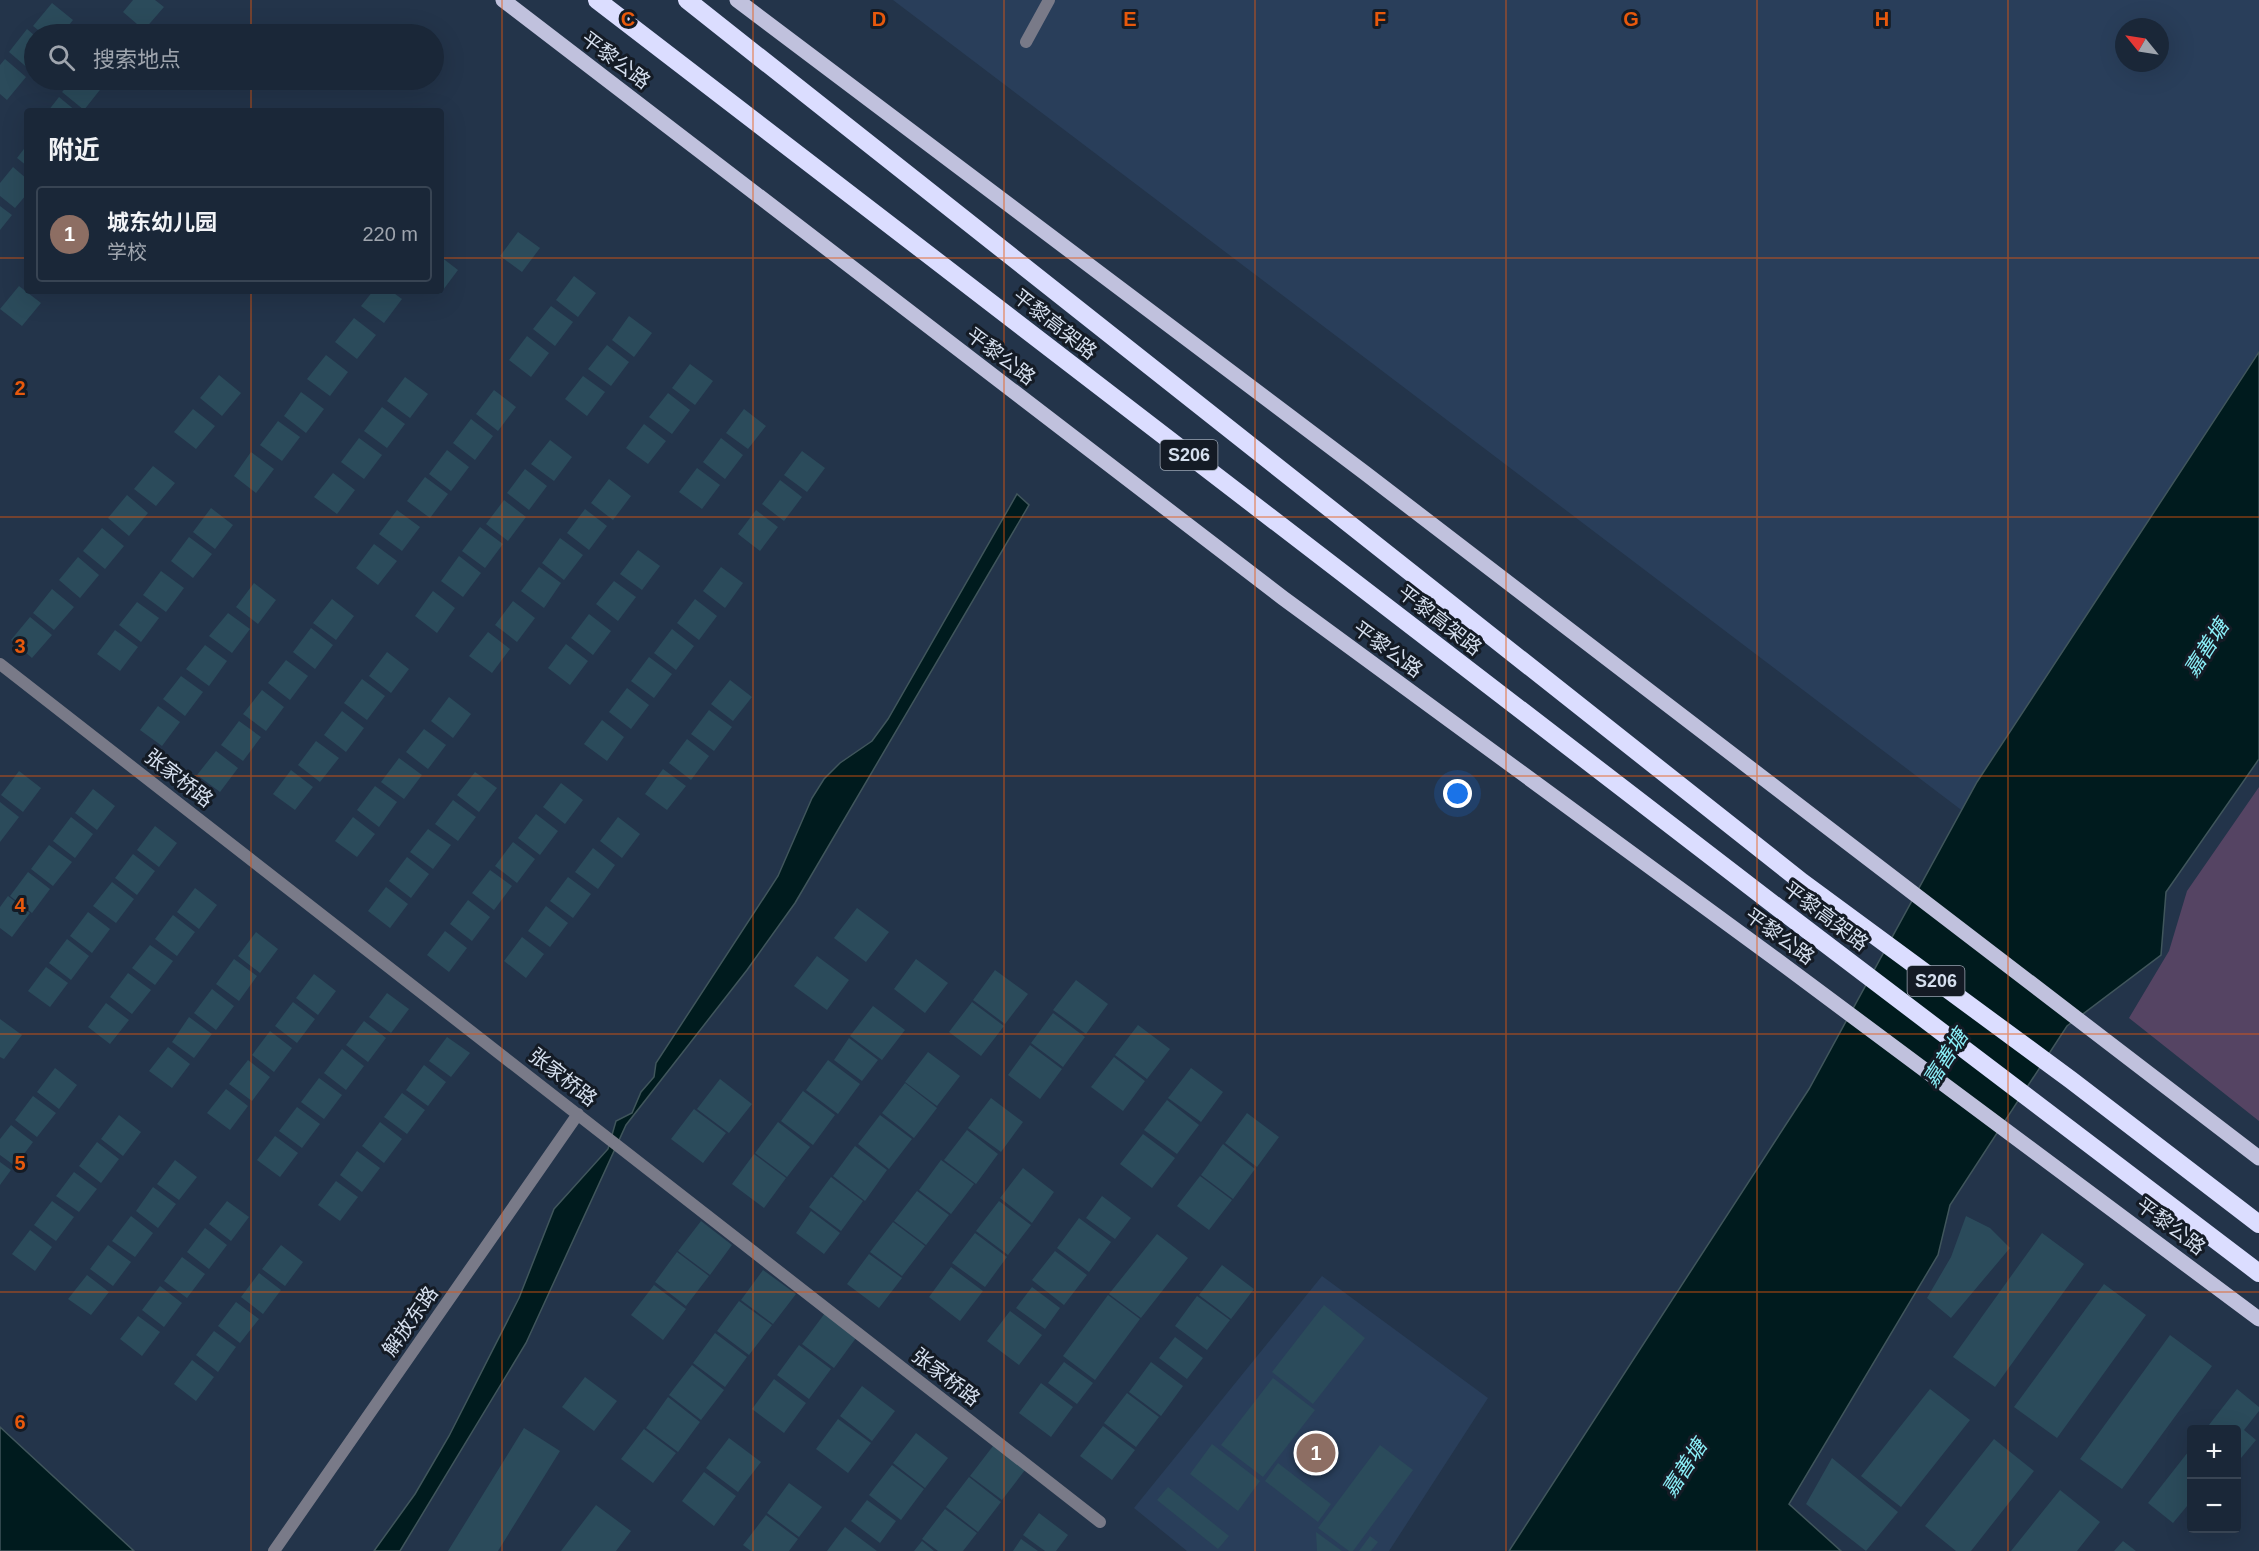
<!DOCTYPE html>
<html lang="zh">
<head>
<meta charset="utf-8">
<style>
  body { margin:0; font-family:Arial,"Noto Sans SC",sans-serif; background:#273343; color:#f1f3f6 }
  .controls { position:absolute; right:18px; bottom:18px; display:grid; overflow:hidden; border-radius:6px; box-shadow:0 6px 24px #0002 }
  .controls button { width:54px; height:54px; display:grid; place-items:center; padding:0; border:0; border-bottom:2px solid #384453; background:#1a2738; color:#f1f3f6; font:30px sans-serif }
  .compass { position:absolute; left:2115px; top:18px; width:54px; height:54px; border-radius:50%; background:#1a2738; box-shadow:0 6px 24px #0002; rotate:300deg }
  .you { position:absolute; left:1458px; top:794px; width:21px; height:21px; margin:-15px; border:4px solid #fff; border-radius:50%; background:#1a73e8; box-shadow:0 0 0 9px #1a73e833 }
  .badge { display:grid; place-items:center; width:39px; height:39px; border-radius:50%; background:#a3c926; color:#fff; font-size:20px; font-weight:700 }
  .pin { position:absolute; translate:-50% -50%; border:3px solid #fff; box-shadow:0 2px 6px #0006 }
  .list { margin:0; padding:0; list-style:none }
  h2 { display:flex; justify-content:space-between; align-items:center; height:78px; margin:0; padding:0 24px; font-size:26px }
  h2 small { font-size:20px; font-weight:400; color:#9fa5ae }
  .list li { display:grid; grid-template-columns:39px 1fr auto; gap:18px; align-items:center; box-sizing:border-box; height:96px; margin:0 12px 12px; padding:0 12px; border:2px solid #384453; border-radius:6px }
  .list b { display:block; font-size:22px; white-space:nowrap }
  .list p { margin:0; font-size:20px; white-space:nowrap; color:#9fa5ae }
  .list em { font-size:20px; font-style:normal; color:#9fa5ae }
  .icon { flex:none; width:33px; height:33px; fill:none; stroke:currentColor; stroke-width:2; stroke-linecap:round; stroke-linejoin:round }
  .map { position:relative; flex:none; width:2259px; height:1551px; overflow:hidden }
  .search { position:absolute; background:#1a2738; box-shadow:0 6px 24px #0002; left:24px; top:24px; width:420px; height:66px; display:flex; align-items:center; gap:15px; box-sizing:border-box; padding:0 21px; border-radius:33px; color:#9fa5ae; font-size:22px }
  .panel { position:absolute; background:#1a2738; box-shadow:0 6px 24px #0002; left:24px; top:108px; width:420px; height:186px; border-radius:6px }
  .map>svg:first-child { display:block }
  .built { fill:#293e5a; fill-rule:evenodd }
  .green { fill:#554463 }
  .water { fill:#001b1e; stroke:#40565c; stroke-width:1.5 }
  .building { fill:#2b4b5b }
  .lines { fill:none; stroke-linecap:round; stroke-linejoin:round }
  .street { stroke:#797a88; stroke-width:12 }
  .primary { stroke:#c0c1dd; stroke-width:15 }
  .highway { stroke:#dbddff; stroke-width:18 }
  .grid { fill:none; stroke:#e8590c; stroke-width:1.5; stroke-opacity:0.55 }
  .labels { text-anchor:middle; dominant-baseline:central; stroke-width:6; stroke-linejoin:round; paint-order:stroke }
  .shield { fill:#141b25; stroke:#9ba4b2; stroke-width:1.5 }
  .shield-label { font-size:18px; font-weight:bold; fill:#d5dfee }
  .street-label { font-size:20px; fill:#d5dfee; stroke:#141b25 }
  .water-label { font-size:21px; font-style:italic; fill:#8beff8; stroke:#141b25 }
  .grid-label { font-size:20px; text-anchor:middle; font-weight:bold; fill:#e8590c; stroke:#141b25; stroke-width:6; stroke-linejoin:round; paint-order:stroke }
</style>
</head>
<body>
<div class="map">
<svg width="2259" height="1551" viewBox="0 0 2259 1551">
  <rect width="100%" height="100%" fill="#23344a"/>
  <path class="built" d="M893,0H2259V492L2022,856ZM2124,27H2160V63H2124Z
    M1322,1276L1488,1398L1389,1551H1187L1134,1508Z"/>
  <path class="green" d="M2259,787V1121L2129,1018L2169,951L2187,891Z"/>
  <path class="water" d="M2259,352V759L2166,892L2161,955L2067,1026L1950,1205L1938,1255L1789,1504L1841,1551H1509L1809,1089L1977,782Z
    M1017,494L1029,505L795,903L747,970L626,1125L526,1343L400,1551H374L415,1494L449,1436L519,1298L554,1209L608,1149L616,1121L632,1113L641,1092L654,1077L656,1063L778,876L812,798L824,779L840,763L872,741L888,719Z
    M0,1427L134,1551H0Z"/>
  <path class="building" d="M133,0H155L164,7L144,30L123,12Z
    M52,3L73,20L62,34H43L33,26Z
    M27,29L34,35V65L30,70L9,52Z
    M5,59L26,77L7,100L0,94V65Z
    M73,80H95L103,86L84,110L62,92Z
    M59,97L76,111H48Z
    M27,145V166L17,158Z
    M13,167L27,179V194L15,208L0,196V183Z
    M0,206L12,215L0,230Z
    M518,232L540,248L522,272L500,256Z
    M441,257L458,270L440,294L436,291H441Z
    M574,276L596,293L578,317L556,300Z
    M19,286L41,303L22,326L0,309Z
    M373,291H391L402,299L384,323L361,306Z
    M551,306L573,322L555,346L533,329Z
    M629,316L652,333L634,357L612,340Z
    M354,318L376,335L357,359L335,342Z
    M527,336L549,353L531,377L509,360Z
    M607,345L629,362L611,386L588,369Z
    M326,355L348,372L330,396L307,379Z
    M690,364L713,381L695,405L672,388Z
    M219,375L241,393L222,416L200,398Z
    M583,376L605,392L587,416L565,399Z
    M405,377L428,394L410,418L387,401Z
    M494,390L516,407L498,431L476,414Z
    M301,392L324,409L306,433L284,416Z
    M668,393L690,410L672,434L649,417Z
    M382,407L405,424L387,448L364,431Z
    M193,409L215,426L196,449L174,432Z
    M744,409L766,426L748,449L726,433Z
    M471,419L493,436L475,460L453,443Z
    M278,421L300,437L282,461L260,445Z
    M644,424L666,441L648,464L626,448Z
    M359,438L382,455L364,479L341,462Z
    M721,438L743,455L725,479L703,462Z
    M550,440L572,457L554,481L531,464Z
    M447,450L469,467L451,491L429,474Z
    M802,451L825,468L807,492L784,475Z
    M251,452L274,469L256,493L234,476Z
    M153,466L175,483L156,506L134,489Z
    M697,468L720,485L702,509L679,492Z
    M525,469L547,486L529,510L507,493Z
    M333,473L355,490L337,514L314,497Z
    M425,477L448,494L430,518L407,501Z
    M609,479L631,496L613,520L591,503Z
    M780,480L802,497L784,521L762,504Z
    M127,495L148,513L129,536L108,518Z
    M504,500L526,517L508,541L486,524Z
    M211,508L233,525L215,549L193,532Z
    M585,509L607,526L589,550L567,533Z
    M397,510L420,527L402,551L379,534Z
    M756,510L778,527L760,551L738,534Z
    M480,527L503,544L485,568L462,551Z
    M102,528L124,546L105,569L83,551Z
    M189,537L212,554L193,578L171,561Z
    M560,538L583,555L564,580L542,563Z
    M374,544L397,561L378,585L356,568Z
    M638,550L660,566L642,590L620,574Z
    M459,556L481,573L463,597L441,581Z
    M78,557L99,575L80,598L59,580Z
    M539,567L561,583L544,608L521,591Z
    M721,567L743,583L725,608L703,591Z
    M161,571L184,588L166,612L143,595Z
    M614,581L636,597L618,621L596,604Z
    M254,583L276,600L258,624L236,607Z
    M52,589L74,607L54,630L33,613Z
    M433,591L455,608L437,633L415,616Z
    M332,599L354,616L336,640L313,623Z
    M695,599L717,616L699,640L677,623Z
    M513,601L535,618L517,642L495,625Z
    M137,602L159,618L141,642L119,625Z
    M228,613L250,629L232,653L209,636Z
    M589,614L611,631L593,655L571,638Z
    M30,617L52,635L32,658L11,640Z
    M311,628L333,645L315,669L293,652Z
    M672,629L694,646L676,670L654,653Z
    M115,630L138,647L120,671L97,654Z
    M488,632L510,649L492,673L469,656Z
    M566,644L588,661L570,685L548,668Z
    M205,645L227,661L209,686L186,669Z
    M387,652L409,669L391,693L369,676Z
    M649,657L672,674L654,698L631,681Z
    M286,660L308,676L290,700L268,683Z
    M181,676L203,692L185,716L163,699Z
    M362,679L385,696L367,720L344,703Z
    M730,680L752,697L733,721L711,704Z
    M627,688L649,705L631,729L609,712Z
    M262,690L284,707L266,731L243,714Z
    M449,697L471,714L453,738L431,721Z
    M158,706L180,722L162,746L140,730Z
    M709,710L732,727L714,751L691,734Z
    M342,711L364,728L346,752L324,735Z
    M602,720L624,737L607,761L584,744Z
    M239,721L261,737L243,761L221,745Z
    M424,729L446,745L428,769L406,752Z
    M687,739L709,756L691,780L669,763Z
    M316,741L339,758L320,782L298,765Z
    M216,751L238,768L220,792L197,775Z
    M399,758L422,775L404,799L381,782Z
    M663,769L686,786L667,810L645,794Z
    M291,770L313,787L295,810L273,794Z
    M19,771L41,788L23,812L1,795Z
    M475,772L497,788L479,812L457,795Z
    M561,783L583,800L565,824L543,807Z
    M375,786L397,802L379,827L357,810Z
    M93,789L115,806L97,830L75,813Z
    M453,800L476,817L458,841L435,824Z
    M0,802L19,817L0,842Z
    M536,814L558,831L540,855L518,838Z
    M71,817L93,834L75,858L53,841Z
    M353,817L375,834L357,857L335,841Z
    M618,817L640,834L622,858L600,841Z
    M155,826L177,843L159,867L137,850Z
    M428,829L451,845L433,869L410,852Z
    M513,842L535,859L517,883L495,866Z
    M49,845L72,862L53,886L31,869Z
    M593,848L615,865L598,889L575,872Z
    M133,854L155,871L137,895L115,878Z
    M407,857L429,874L411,898L389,881Z
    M490,870L512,886L494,910L472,893Z
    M28,872L50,889L32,913L10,896Z
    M568,877L591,894L573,918L550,901Z
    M112,882L134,899L116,923L93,906Z
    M386,887L408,904L390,928L368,911Z
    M195,888L217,905L199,929L177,912Z
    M8,896L30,913L12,937L0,928V907Z
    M468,900L490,917L472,941L450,924Z
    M546,906L568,923L550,947L528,931Z
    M857,908L889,932L866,962L834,938Z
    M88,912L110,929L92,953L70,936Z
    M173,915L195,932L177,956L155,939Z
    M445,931L467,948L449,972L427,955Z
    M256,932L278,949L260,973L238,956Z
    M522,937L544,954L526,978L504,961Z
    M67,939L89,956L71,980L49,963Z
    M150,945L173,961L155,985L132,968Z
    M817,956L849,980L827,1010L794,986Z
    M234,959L257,976L239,1001L216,984Z
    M916,959L948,983L925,1013L894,989Z
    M46,967L68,983L50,1007L28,991Z
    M995,970L1028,994L1005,1024L973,1000Z
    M128,973L151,990L132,1014L110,997Z
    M314,974L336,991L318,1015L296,998Z
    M1076,980L1108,1004L1086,1034L1053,1010Z
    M212,989L234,1006L216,1030L194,1013Z
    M387,993L409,1009L391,1033L369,1017Z
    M293,1002L315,1019L297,1043L275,1026Z
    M972,1002L1004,1026L981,1056L949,1032Z
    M106,1003L129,1020L110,1044L88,1027Z
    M873,1006L905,1030L882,1060L850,1036Z
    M1053,1013L1085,1037L1063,1067L1031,1043Z
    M189,1017L212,1034L194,1058L172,1042Z
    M0,1019L22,1035L4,1059L0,1057Z
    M364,1021L386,1038L368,1062L346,1045Z
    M1138,1025L1170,1049L1147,1079L1115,1055Z
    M270,1031L292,1048L274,1072L252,1055Z
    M447,1037L470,1053L451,1077L429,1061Z
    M849,1038L878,1060L862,1081L834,1060Z
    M1030,1045L1062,1069L1040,1099L1008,1075Z
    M168,1047L190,1064L172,1088L149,1071Z
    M342,1049L364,1066L346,1090L324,1073Z
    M928,1052L960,1076L937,1106L905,1082Z
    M1114,1057L1145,1081L1123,1111L1091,1087Z
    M248,1060L270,1077L252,1101L229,1084Z
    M828,1060L860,1084L838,1114L806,1090Z
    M424,1065L446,1082L428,1106L406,1090Z
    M55,1068L77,1085L59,1109L37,1092Z
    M1191,1068L1223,1092L1201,1122L1168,1098Z
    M319,1078L342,1095L324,1119L301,1102Z
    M720,1079L752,1104L729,1133L697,1109Z
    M905,1083L937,1108L914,1138L882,1113Z
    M226,1089L248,1106L230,1130L207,1113Z
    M803,1091L835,1115L813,1145L781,1121Z
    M402,1093L425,1110L407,1134L384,1117Z
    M33,1096L56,1113L37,1137L15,1120Z
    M991,1098L1023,1122L1001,1152L968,1128Z
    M1167,1100L1199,1125L1177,1154L1144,1130Z
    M297,1107L320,1124L302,1148L279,1131Z
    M694,1109L726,1133L703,1163L671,1139Z
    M1247,1113L1279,1137L1257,1167L1225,1143Z
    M119,1115L141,1132L123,1156L101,1139Z
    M880,1115L912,1139L889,1169L858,1144Z
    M380,1122L402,1139L384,1163L362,1146Z
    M778,1122L810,1147L787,1177L755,1153Z
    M11,1125L33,1142L15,1166L0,1155V1139Z
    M967,1130L998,1154L976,1184L944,1160Z
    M1143,1134L1175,1158L1152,1188L1120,1164Z
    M275,1136L298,1153L280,1177L257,1160Z
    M97,1142L119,1159L101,1183L79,1166Z
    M1223,1144L1255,1169L1233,1199L1201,1175Z
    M855,1146L887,1170L865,1201L833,1176Z
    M357,1151L380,1168L362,1192L340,1175Z
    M754,1154L786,1178L764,1208L732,1184Z
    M175,1160L197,1177L179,1200L157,1184Z
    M941,1160L974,1184L951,1214L919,1190Z
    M0,1162L11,1170L0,1185Z
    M1023,1168L1054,1192L1032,1223L1000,1198Z
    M74,1172L97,1189L79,1212L56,1196Z
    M1200,1176L1232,1200L1209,1230L1177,1206Z
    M831,1177L863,1201L841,1231L809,1207Z
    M336,1181L358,1197L340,1221L318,1205Z
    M153,1187L176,1204L158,1228L136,1211Z
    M917,1191L949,1215L926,1245L894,1221Z
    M1102,1196L1131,1218L1115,1239L1086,1218Z
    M52,1201L74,1217L56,1241L34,1225Z
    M227,1201L249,1217L231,1241L209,1224Z
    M999,1201L1031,1225L1008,1255L976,1231Z
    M811,1211L840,1233L824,1254L796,1233Z
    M131,1216L153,1233L135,1257L112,1241Z
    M1966,1216L1990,1228L2010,1248L1951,1318L1927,1298L1951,1257Z
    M1079,1218L1111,1242L1089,1272L1057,1248Z
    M701,1221L732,1245L710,1275L678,1251Z
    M893,1222L925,1246L902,1276L870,1252Z
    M205,1228L227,1245L209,1269L187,1252Z
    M30,1230L52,1247L35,1271L12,1254Z
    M975,1233L1007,1257L985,1287L952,1263Z
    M2042,1233L2084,1264L1995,1387L1953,1357Z
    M1157,1234L1188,1258L1141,1318L1109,1294Z
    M108,1245L131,1262L113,1286L90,1269Z
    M281,1245L303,1262L285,1286L262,1269Z
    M1055,1251L1087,1275L1064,1305L1032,1280Z
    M677,1252L709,1276L686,1306L655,1282Z
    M869,1254L902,1278L879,1308L847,1284Z
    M182,1257L205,1274L187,1298L164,1281Z
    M1222,1265L1254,1289L1231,1319L1199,1295Z
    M951,1267L983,1291L960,1321L929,1297Z
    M763,1270L796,1294L773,1324L741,1300Z
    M259,1273L281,1290L263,1314L241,1297Z
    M87,1275L109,1292L91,1315L68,1299Z
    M2104,1284L2146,1315L2057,1438L2014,1407Z
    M654,1285L686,1309L663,1340L631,1315Z
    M160,1286L182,1303L164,1327L142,1310Z
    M1032,1287L1060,1308L1045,1329L1016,1308Z
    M1108,1295L1140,1319L1095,1380L1063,1356Z
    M1197,1296L1230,1320L1207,1350L1175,1326Z
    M739,1301L772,1325L749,1355L717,1331Z
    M236,1302L259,1319L240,1343L218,1326Z
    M1324,1305L1365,1338L1313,1404L1272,1372Z
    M1010,1311L1042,1335L1019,1365L987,1341Z
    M825,1313L856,1338L834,1368L802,1344Z
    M138,1316L160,1332L142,1356L120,1339Z
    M214,1331L236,1347L218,1372L196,1355Z
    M715,1333L747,1357L725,1387L693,1363Z
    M2170,1335L2212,1366L2122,1489L2080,1459Z
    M1175,1337L1203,1358L1187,1379L1159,1358Z
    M799,1345L831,1369L809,1399L777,1375Z
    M192,1360L214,1377L196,1401L174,1384Z
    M1064,1362L1093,1383L1077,1404L1048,1383Z
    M1151,1362L1183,1386L1161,1416L1129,1392Z
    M692,1365L724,1390L701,1420L669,1395Z
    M585,1377L617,1401L594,1431L562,1407Z
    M1273,1378L1315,1410L1263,1477L1221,1445Z
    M774,1379L806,1403L784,1433L752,1409Z
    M1041,1383L1073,1407L1051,1437L1019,1413Z
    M862,1386L895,1411L872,1441L840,1416Z
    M1930,1389L1970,1420L1901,1507L1861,1476Z
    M2237,1389L2259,1407V1411L2244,1430L2256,1440L2236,1464V1430H2205Z
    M1127,1393L1159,1417L1136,1447L1104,1423Z
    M668,1397L700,1422L678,1452L646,1428Z
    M838,1419L871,1443L848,1473L816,1449Z
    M1103,1426L1135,1450L1112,1480L1080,1456Z
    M524,1428L560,1451L498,1551H448Z
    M644,1429L676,1453L653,1483L621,1459Z
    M916,1433L948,1458L925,1488L893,1463Z
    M729,1438L761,1462L738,1492L706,1468Z
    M1994,1439L2034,1471L1971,1551H1956L1925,1526Z
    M1212,1444L1260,1481L1238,1511L1190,1474Z
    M1380,1445L1413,1470L1353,1551H1349L1318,1528Z
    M993,1446L1025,1470L1002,1500L970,1476Z
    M2192,1447V1500L2173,1523L2148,1503Z
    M1832,1458L1898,1512L1866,1551L1806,1504Z
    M1278,1463L1331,1504L1318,1522L1265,1481Z
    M892,1465L924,1489L901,1520L869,1495Z
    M704,1472L736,1496L714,1526L682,1501Z
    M969,1477L1001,1502L978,1532L946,1507Z
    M789,1483L822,1507L799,1537L767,1513Z
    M1168,1487L1229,1536L1218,1549L1157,1500Z
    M2060,1490L2100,1522L2077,1551H2011Z
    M867,1500L896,1521L880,1543L851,1521Z
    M596,1505L631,1531L616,1551H561Z
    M945,1509L977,1533L963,1551H938L922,1539Z
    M1039,1513L1068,1535L1056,1551H1045L1023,1535Z
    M766,1515L798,1539L789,1551H751L743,1545Z
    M845,1527L877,1551H827Z
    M1316,1532L1342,1551H1317Z
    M1370,1536L1378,1542L1371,1551H1359Z
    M1021,1539L1038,1551H1013Z
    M922,1541L934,1551H914Z
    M2123,1541L2136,1551H2114Z"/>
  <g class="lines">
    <path class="street" d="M1026,42L1049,0
      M0,664L1100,1522
      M274,1551L578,1114"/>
    <path class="primary" d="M503,0L1283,598L1777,960L2259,1319
      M737,0L1365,473L2259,1158"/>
    <path class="highway" d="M597,0L1781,910L2259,1273
      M687,0L1802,882L2071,1080L2259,1224"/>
  </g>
  <path class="grid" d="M251,0V34M502,0V1551M753,0V1551M1004,0V1551M1255,0V1551M1506,0V1551M1757,0V1551M2008,0V1551M251,80V111M0,258H27M441,258H2259M251,291V1551M0,517H2259M0,776H2259M0,1034H2259M0,1292H2259"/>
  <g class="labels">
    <g class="shield">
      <rect x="1160.5" y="440" width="57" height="30" rx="4.5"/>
      <rect x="1907.5" y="966" width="57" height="30" rx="4.5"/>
    </g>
    <g class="shield-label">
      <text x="1189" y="455">S206</text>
      <text x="1936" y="981">S206</text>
    </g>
    <g class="street-label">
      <text transform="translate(616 60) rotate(37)">平黎公路</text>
      <text transform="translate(1055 324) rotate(38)">平黎高架路</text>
      <text transform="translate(1001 356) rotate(37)">平黎公路</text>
      <text transform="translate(1440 620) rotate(38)">平黎高架路</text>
      <text transform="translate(1388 649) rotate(36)">平黎公路</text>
      <text transform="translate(179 778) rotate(38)">张家桥路</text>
      <text transform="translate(1826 916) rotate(37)">平黎高架路</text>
      <text transform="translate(1780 936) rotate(36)">平黎公路</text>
      <text transform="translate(563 1077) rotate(38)">张家桥路</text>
      <text transform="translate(2171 1226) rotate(37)">平黎公路</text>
      <text transform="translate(410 1321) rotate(-55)">解放东路</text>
      <text transform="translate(946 1377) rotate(38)">张家桥路</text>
    </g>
    <g class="water-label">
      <text transform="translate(2206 648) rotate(-57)">嘉善塘</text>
      <text transform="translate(1945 1058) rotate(-57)">嘉善塘</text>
      <text transform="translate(1684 1468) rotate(-57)">嘉善塘</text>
    </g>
  </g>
  <g class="grid-label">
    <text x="628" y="26">C</text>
    <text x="879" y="26">D</text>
    <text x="1130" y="26">E</text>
    <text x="1380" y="26">F</text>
    <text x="1631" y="26">G</text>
    <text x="1882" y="26">H</text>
    <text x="20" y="395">2</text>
    <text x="20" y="653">3</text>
    <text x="20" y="912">4</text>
    <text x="20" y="1170">5</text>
    <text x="20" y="1429">6</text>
  </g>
</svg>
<div class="controls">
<button>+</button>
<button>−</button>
</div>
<svg class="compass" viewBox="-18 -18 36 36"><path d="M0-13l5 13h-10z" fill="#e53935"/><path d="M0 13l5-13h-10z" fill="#9fa5ae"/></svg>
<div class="you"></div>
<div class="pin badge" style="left:1316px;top:1453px;background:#8d6e63">1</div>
<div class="search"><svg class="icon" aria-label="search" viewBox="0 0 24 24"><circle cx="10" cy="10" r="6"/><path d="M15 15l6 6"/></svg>搜索地点</div>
<section class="panel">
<h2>附近<small></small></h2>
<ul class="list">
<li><span class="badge" style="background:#8d6e63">1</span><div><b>城东幼儿园</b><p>学校</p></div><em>220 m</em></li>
</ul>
</section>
</div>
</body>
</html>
